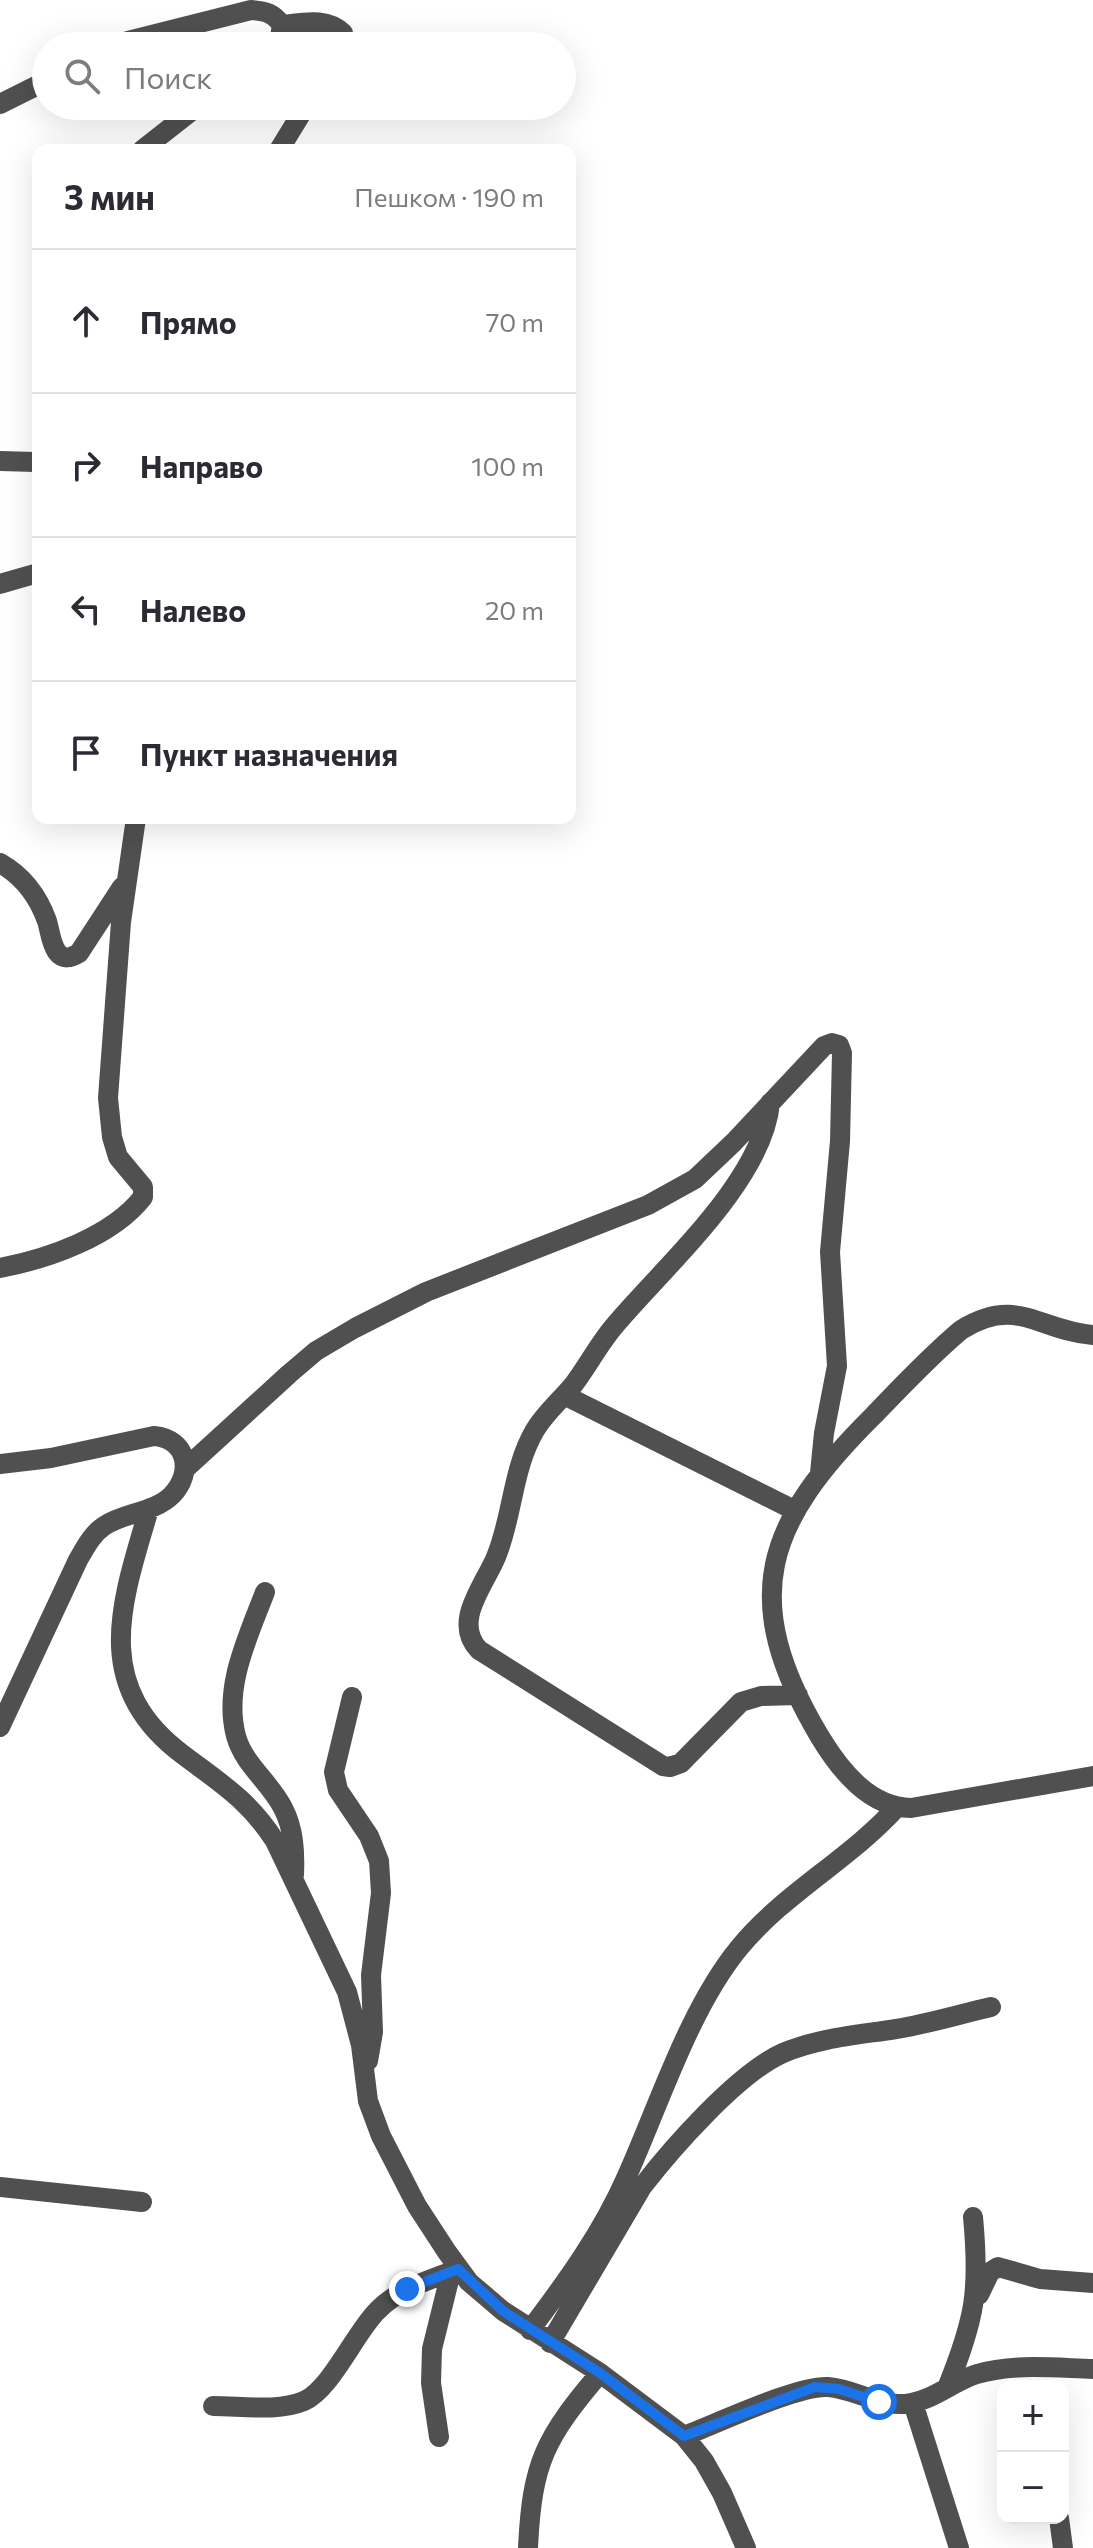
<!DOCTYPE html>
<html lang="ru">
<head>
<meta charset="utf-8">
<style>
  body { margin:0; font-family:Commissioner,sans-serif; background:#f2f2f3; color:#2b2b33 }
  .controls { position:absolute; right:24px; bottom:24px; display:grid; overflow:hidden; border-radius:16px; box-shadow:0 8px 32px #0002 }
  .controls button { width:72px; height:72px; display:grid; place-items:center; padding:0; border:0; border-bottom:2px solid #e1e1e2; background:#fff; color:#2b2b33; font:40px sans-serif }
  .stop { position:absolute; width:24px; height:24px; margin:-18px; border:6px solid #1a73e8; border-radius:50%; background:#fff }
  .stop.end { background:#1a73e8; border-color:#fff; box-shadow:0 2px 8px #0008 }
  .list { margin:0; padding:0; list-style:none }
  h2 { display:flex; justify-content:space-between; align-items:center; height:104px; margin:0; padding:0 32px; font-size:34px }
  h2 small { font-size:26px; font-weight:400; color:#7c7c81 }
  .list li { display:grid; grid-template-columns:52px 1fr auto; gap:24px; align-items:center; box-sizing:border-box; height:144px; padding:0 32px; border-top:2px solid #e1e1e2 }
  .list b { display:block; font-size:30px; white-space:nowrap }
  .list em { font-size:26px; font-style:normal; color:#7c7c81 }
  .icon { flex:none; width:44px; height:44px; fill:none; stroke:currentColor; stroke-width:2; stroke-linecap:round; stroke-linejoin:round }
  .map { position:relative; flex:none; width:1093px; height:2548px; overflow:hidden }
  .search { position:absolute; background:#fff; box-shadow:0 8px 32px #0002; left:32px; top:32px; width:544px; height:88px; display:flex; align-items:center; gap:20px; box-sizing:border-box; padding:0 28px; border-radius:44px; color:#7c7c81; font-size:30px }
  .panel { position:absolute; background:#fff; box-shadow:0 8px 32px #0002; left:32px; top:144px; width:544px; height:680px; border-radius:16px }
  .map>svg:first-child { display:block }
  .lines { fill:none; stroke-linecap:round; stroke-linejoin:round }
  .minor { stroke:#505050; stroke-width:20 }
  .route { stroke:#1a73e8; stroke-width:10 }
</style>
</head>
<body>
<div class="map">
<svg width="1093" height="2548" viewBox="0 0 1093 2548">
  <rect width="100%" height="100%" fill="#fff"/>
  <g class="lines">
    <path class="minor" d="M282,25C303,23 326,17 343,33L344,46
      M118,46L128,41L251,10C266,11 273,13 282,25L280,37L274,46
      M0,104L46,81
      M142,150L198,106
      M279,150L306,106
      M0,461L35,462
      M0,584L38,573
      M0,863C23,876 38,896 47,921C50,931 51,944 57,952C63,960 71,958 79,953L122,887
      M770,1103C763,1180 665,1266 616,1324C600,1342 589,1364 574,1384C562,1399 546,1412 535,1430C512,1469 513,1516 496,1557C484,1586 452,1622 479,1650L663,1766L670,1767L681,1763L741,1702L761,1696L798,1695
      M0,1268C47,1259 112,1237 143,1197V1187L118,1157L112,1137L108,1098L121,922L136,818
      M1093,1335C1039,1331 1017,1295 961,1330C930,1356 902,1386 874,1415C765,1523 737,1598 820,1737C840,1770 869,1807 911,1808L1093,1776
      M564,1395L796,1511
      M0,1464L51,1458L154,1436C187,1439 194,1472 172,1495C154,1513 125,1512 104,1526C92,1534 85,1548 78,1560L0,1727
      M186,1468L289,1374L316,1351L355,1328L426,1292L648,1205L695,1179L734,1142L824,1046L832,1043L839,1045L842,1053L840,1141L830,1252L837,1366L824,1433L820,1473
      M149,1509C122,1601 90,1685 182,1754C219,1782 249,1800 275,1841L347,1992L361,2045L368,2101L381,2136L417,2206L447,2252L469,2282L503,2311L600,2373L684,2436L704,2461L722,2493L746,2548
      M265,1592C248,1637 223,1687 236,1736C244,1765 270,1782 283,1808C294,1829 295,1852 294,1875
      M352,1697L334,1772L338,1790L369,1836L379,1861L381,1893L371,1975L373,2032L368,2061
      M0,2187L142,2202
      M979,2295L990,2272L998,2267L1040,2279L1093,2283
      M530,2330C567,2281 602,2233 627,2176C659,2105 689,2009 739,1948C784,1893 849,1860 897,1807
      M550,2343L642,2187C672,2148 738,2073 783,2053C818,2038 858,2035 896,2029C928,2024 960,2014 991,2007
      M947,2388C975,2319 980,2291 973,2217
      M913,2403L959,2548
      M213,2406C242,2406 278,2412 304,2401C331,2389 355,2333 377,2311C399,2288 430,2280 458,2269
      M684,2436C716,2424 798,2385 828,2387C857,2389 881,2409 911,2403C935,2399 954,2381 977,2374C1014,2363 1056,2368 1093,2369
      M439,2437L431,2383L432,2349L451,2272
      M1059,2518L1063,2548
      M528,2548C532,2462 545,2438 600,2373"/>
  </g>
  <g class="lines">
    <path class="route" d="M407,2289L458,2269L503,2311L600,2373L684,2436L815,2387L839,2389L879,2402"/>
  </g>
</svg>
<div class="controls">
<button>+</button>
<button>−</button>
</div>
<div class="stop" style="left:879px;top:2402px"></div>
<div class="stop end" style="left:407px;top:2289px"></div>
<div class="search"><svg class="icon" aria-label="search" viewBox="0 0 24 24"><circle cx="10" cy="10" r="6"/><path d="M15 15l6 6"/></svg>Поиск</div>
<section class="panel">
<h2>3 мин<small>Пешком · 190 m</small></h2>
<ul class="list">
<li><svg class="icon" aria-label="ahead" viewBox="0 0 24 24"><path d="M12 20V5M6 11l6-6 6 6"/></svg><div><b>Прямо</b></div><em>70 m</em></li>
<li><svg class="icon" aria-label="right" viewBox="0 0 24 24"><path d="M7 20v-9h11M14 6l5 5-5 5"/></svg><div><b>Направо</b></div><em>100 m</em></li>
<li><svg class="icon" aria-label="left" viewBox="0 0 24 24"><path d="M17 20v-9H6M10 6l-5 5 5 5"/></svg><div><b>Налево</b></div><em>20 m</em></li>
<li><svg class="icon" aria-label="arrive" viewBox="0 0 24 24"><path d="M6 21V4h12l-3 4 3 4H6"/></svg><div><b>Пункт назначения</b></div></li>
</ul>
</section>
</div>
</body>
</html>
